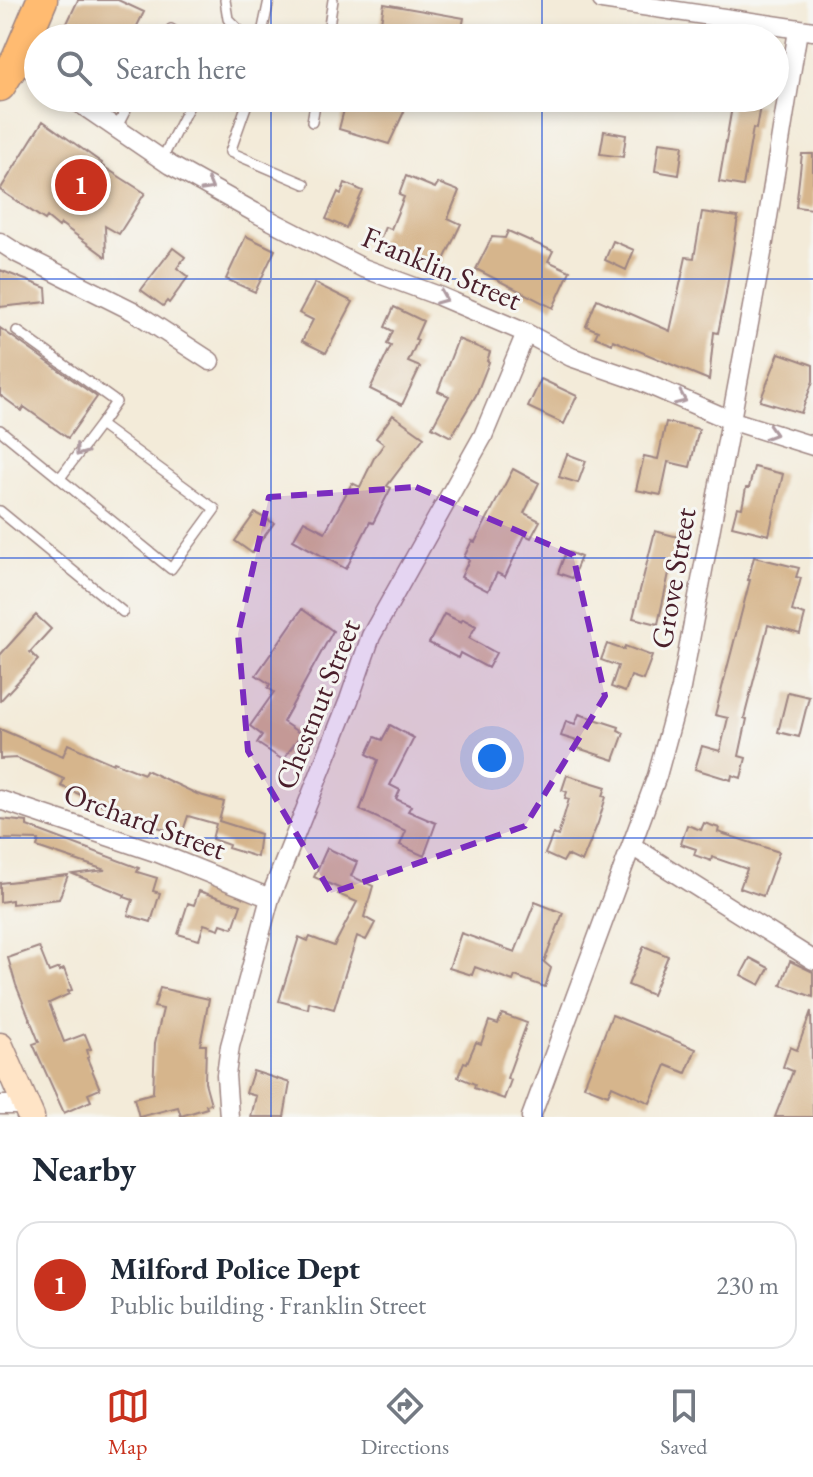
<!DOCTYPE html>
<html lang="en">
<head>
<meta charset="utf-8">
<style>
  body { margin:0; font-family:"EB Garamond",serif; background:#f2f2f3; color:#1f2937 }
  .you { position:absolute; left:492px; top:758px; width:28px; height:28px; margin:-20px; border:6px solid #fff; border-radius:50%; background:#1a73e8; box-shadow:0 0 0 12px #1a73e833 }
  .badge { display:grid; place-items:center; width:52px; height:52px; border-radius:50%; background:#c8321e; color:#fff; font-size:26px; font-weight:700 }
  .pin { position:absolute; translate:-50% -50%; border:4px solid #fff; box-shadow:0 2px 8px #0006 }
  .list { margin:0; padding:0; list-style:none }
  h2 { display:flex; justify-content:space-between; align-items:center; height:104px; margin:0; padding:0 32px; font-size:34px }
  h2 small { font-size:26px; font-weight:400; color:#747a83 }
  .list li { display:grid; grid-template-columns:52px 1fr auto; gap:24px; align-items:center; box-sizing:border-box; height:128px; margin:0 16px 16px; padding:0 16px; border:2px solid #e0e1e3; border-radius:24px }
  .list b { display:block; font-size:30px; white-space:nowrap }
  .list p { margin:0; font-size:26px; white-space:nowrap; color:#747a83 }
  .list em { font-size:26px; font-style:normal; color:#747a83 }
  .icon { flex:none; width:44px; height:44px; fill:none; stroke:currentColor; stroke-width:2; stroke-linecap:round; stroke-linejoin:round }
  .map { position:relative; flex:none; width:813px; height:1117px; overflow:hidden }
  .search { position:absolute; background:#fff; box-shadow:0 4px 12px #0003; left:24px; right:24px; top:24px; height:88px; display:flex; align-items:center; gap:20px; box-sizing:border-box; padding:0 28px; border-radius:44px; color:#747a83; font-size:30px }
  .sheet { height:248px; background:#fff }
  nav { display:flex; justify-content:space-around; align-items:center; box-sizing:border-box; height:112px; border-top:2px solid #e0e1e3; background:#fff; font-size:22px; color:#747a83 }
  nav a { display:grid; justify-items:center; gap:4px }
  nav .on { color:#c8321e }
  .map>svg:first-child { display:block }
  .building { fill:#d6b58c }
  .lines { fill:none; stroke-linecap:round; stroke-linejoin:round }
  .lane-casing { stroke:#9e8582; stroke-width:12 }
  .street-casing { stroke:#9e8582; stroke-width:21 }
  .secondary-casing { stroke:#9e8582; stroke-width:29 }
  .primary-casing { stroke:#9e8582; stroke-width:33 }
  .lane { stroke:#fff; stroke-width:9 }
  .street { stroke:#fff; stroke-width:18 }
  .secondary { stroke:#ffe4c6; stroke-width:26 }
  .primary { stroke:#ffbb71; stroke-width:30 }
  .oneway { stroke:#ae9aa0 }
  .marked { fill:#7b2cbf; fill-opacity:0.2; stroke:#7b2cbf; stroke-width:6; stroke-dasharray:16 10; stroke-linejoin:round }
  .grid { fill:none; stroke:#1d4ed8; stroke-width:2; stroke-opacity:0.55 }
  .labels { text-anchor:middle; dominant-baseline:central; stroke-width:6; stroke-linejoin:round; paint-order:stroke }
  .street-label { font-size:30px; fill:#4a1f2b; stroke:#f6f6f2 }
</style>
</head>
<body>
<div class="map">
<svg width="813" height="1117" viewBox="0 0 813 1117">
  <rect width="100%" height="100%" fill="#f6f6f2"/>
  <filter id="ink" filterUnits="userSpaceOnUse"><feTurbulence type="fractalNoise" baseFrequency=".0125" numOctaves="2"/><feDisplacementMap in="SourceGraphic" scale="16" xChannelSelector="R" yChannelSelector="G"/><feConvolveMatrix kernelMatrix="1 2 1 2 8 2 1 2 1" color-interpolation-filters="sRGB"/></filter>
  <filter id="wash" filterUnits="userSpaceOnUse"><feTurbulence type="fractalNoise" baseFrequency=".006" numOctaves="4" result="noise"/><feDisplacementMap in="SourceGraphic" scale="32" xChannelSelector="R" yChannelSelector="G"/><feGaussianBlur stdDeviation="1.8" result="paint"/><feColorMatrix in="noise" values="0 0 0 0 0 0 0 0 0 0 0 0 0 0 0 0 0 1.4 0 .05"/><feComposite in="paint" operator="in"/></filter>
  <g filter="url(#wash)">
    <rect width="100%" height="100%" fill="#f3ebd9"/>
    <g id="blocks">
      <path class="building" d="M78,0H118L144,12L131,38H60Z
        M384,4L464,18L460,38H429L380,28Z
        M388,98L409,101L389,144L339,129L346,102L384,111Z
        M733,101L760,106L756,129L753,128L743,186L719,182Z
        M43,121L102,163L101,165L145,193L119,234L105,226L106,257L61,224L59,227L47,217L45,220L0,190Z
        M604,131L626,135L623,157L600,154Z
        M659,142L683,145L679,175L655,171Z
        M802,154H813V209L796,207Z
        M406,176L435,188L438,183L459,191L448,218L461,224L441,266L394,246L392,251L378,245L385,227L391,229L404,197L399,195Z
        M345,183L363,191L346,228L326,219L338,192L341,194Z
        M702,212L738,217L725,299L718,333L714,332L709,380L613,340L612,344L595,337L598,331L586,326L597,299L670,331L686,257L694,258Z
        M508,231L553,251L548,261L570,271L553,308L476,269L492,237L505,238Z
        M246,236L275,250L255,292L226,279Z
        M613,241L634,250L626,270L605,260Z
        M173,248L185,257L177,268L188,277L169,303L167,301L163,306L141,290Z
        M0,270L46,288L47,302L0,307Z
        M315,283L353,302L326,353L302,341L313,320L299,313Z
        M394,307L423,321L415,339L418,340L408,362L420,367L402,405L370,389L391,346L387,344L393,331L385,327Z
        M0,328L97,397L68,438L24,407L22,411L0,395Z
        M458,339L490,352L487,361L489,362L476,395L451,437L432,427L449,396L438,391Z
        M779,353L813,365V381L801,413L760,401Z
        M541,379L577,396L564,424L528,407Z
        M393,415L424,437L387,486L391,488L373,523L370,522L346,569L293,540L304,521L325,532L352,483L360,487L374,458L384,444L376,438Z
        M666,422L699,429L690,467L668,462L661,495L636,490L644,456L658,459Z
        M567,454L586,461L578,483L559,477Z
        M754,467L783,474L769,535L732,526L737,507L742,508L746,488H749Z
        M513,469L539,483L524,513L540,521L531,538L525,535L505,577L497,573L488,591L461,577L469,560L464,557L472,541L475,542Z
        M255,513L274,523L252,553L235,541Z
        M655,531L682,538L675,567H672L669,573L658,624L633,618Z
        M566,551L581,557L572,578L558,573Z
        M754,557L799,568L796,577L801,578L792,611L805,615L800,634L768,625L744,718L747,719L739,756L746,758L741,778L732,775L731,780L695,769L702,746L720,751L728,718L715,715L750,580H748Z
        M302,609L333,631L283,722L301,734L283,760L257,743L262,735L250,726L274,692L268,688L270,684L256,675Z
        M444,614L461,622L463,619L476,626L469,638L496,653L488,668L460,653L458,658L429,643Z
        M36,615L51,629L30,652L38,660L0,701V655Z
        M607,644L624,650L625,646L652,656L643,680L631,676L625,692L611,687L618,666L601,660Z
        M788,692L809,697L799,737L778,732Z
        M579,714L619,727L618,730L624,733L614,760L578,748L580,742L561,736L566,721L575,724Z
        M390,725L414,738L390,785L400,790L396,799L411,806L408,811L436,823L424,856L400,845L406,831L360,810L378,760L367,754L375,737L382,740Z
        M0,729L63,756L68,744L113,764L114,762L144,774L146,770L197,794L224,802L219,821L260,834L257,857L228,848L229,845L212,839L216,824L188,816L183,831L169,825L166,830L152,825L155,819L123,807L122,809L111,804L109,808L61,786L64,779L33,765L17,758L0,759Z
        M567,775L606,787L603,796L606,797L598,823L582,862L567,855L563,862L545,854L553,834L558,836L569,799L565,798L567,792L562,790Z
        M0,819L27,822V826L139,868L137,872L157,878L153,891L160,893L151,922L128,915L133,900L124,897L125,895L73,874L105,870L37,847L39,840L0,839Z
        M704,823L719,828L718,832L779,852L763,896L740,888L747,869L712,857L711,861L694,855L696,849L681,844L687,825L701,830Z
        M327,848L357,862L351,876L373,886L364,917L375,923L366,940L357,936L334,1009L309,1002L308,1009L279,1001L299,937L308,941L310,937L334,946L357,902L338,894L341,889L314,877Z
        M68,875L59,899L12,904V900L0,902V883Z
        M199,891L241,905L233,928L221,924L219,929L204,924L199,940L178,934L188,903L194,905Z
        M535,902L563,913L544,962L551,968L545,987L515,976L513,981L475,967L472,975L449,968L461,933L515,952Z
        M644,946L668,956L652,995L628,985Z
        M39,947L49,972L59,968L60,971L64,969L72,990L68,991L69,994L49,1003L64,1042L85,1034L91,1049L87,1050L89,1057L87,1058L100,1089L88,1094L91,1101L64,1113L33,1044L39,1042L16,985L8,958Z
        M750,958L769,968L760,985L741,975Z
        M790,961L813,972V997L781,985Z
        M160,988L209,999L200,1045H206L205,1082L211,1104L206,1105L207,1108L181,1116L178,1107L139,1117L134,1098L153,1093L155,1043L163,1009L154,1007Z
        M811,1011L813,1117H775L793,1071L783,1067L790,1047L797,1050Z
        M502,1014L527,1023L507,1078L511,1080L504,1099L474,1088L475,1084L458,1077L464,1062L467,1063L476,1042L481,1044L489,1021L498,1024Z
        M612,1015L696,1049L686,1073L666,1065L650,1103L612,1086L608,1095L584,1086Z
        M253,1071L290,1083L284,1117H251L256,1096L246,1093Z"/>
    </g>
  </g>
  <g filter="url(#ink)">
    <use href="#blocks" fill-opacity="0" stroke="#9e8582" stroke-width="2"/>
    <g class="lines">
      <g class="lane-casing">
        <path id="lane" d="M225,0L228,19L247,38
          M166,38L171,29L185,38
          M261,38L269,0
          M327,38L333,0
          M249,98L230,152L305,184
          M312,122L316,98
          M117,127L132,98
          M162,159L193,98
          M0,430L171,569L215,509L100,425L116,402L17,331
          M60,478L100,425
          M0,511L123,612"/>
      </g>
      <g class="street-casing">
        <path id="street" d="M602,0L813,31
          M17,59L38,74
          M72,98L170,165L254,212L363,268L439,296L526,333L571,357L640,381L730,420L813,446
          M0,242L17,253L133,311L210,361
          M0,800L158,853L270,898
          M632,846L813,960
          M0,1105H26
          M229,1117L226,1075L230,1046L270,898L349,700L371,636L483,436L526,333
          M531,1117L657,776L681,688L763,248L798,30"/>
      </g>
      <g class="secondary-casing">
        <path id="secondary" d="M0,1046L31,1117"/>
      </g>
      <g class="primary-casing">
        <path id="primary" d="M0,86L17,59L42,0"/>
      </g>
      <use href="#lane" class="lane"/>
      <use href="#street" class="street"/>
      <use href="#secondary" class="secondary"/>
      <use href="#primary" class="primary"/>
    </g>
    <defs><path id="oneway-chevron" d="M-2-3.5L2.5 0L-2 3.5" fill="none" stroke-width="1.6" stroke-linecap="round" stroke-linejoin="round" transform="scale(2)"/></defs>
    <g class="oneway">
      <use href="#oneway-chevron" transform="translate(208 186) rotate(29)"/>
      <use href="#oneway-chevron" transform="translate(442 298) rotate(22)"/>
      <use href="#oneway-chevron" transform="translate(681 399) rotate(24)"/>
      <use href="#oneway-chevron" transform="translate(771 433) rotate(17)"/>
      <use href="#oneway-chevron" transform="translate(80 451) rotate(126)"/>
    </g>
  </g>
  <path class="marked" d="M416,487L573,555L605,696L525,826L331,893L248,751L238,634L269,497Z"/>
  <path class="grid" d="M271,0V38M542,0V38M271,98V1117M542,98V1117M0,279H813M0,558H813M0,838H813"/>
  <g class="labels">
    <g class="street-label">
      <text transform="translate(442 268) rotate(23)">Franklin Street</text>
      <text transform="translate(673 578) rotate(-80)">Grove Street</text>
      <text transform="translate(317 704) rotate(-68)">Chestnut Street</text>
      <text transform="translate(145 821) rotate(20)">Orchard Street</text>
    </g>
  </g>
</svg>
<div class="you"></div>
<div class="pin badge" style="left:81px;top:185px">1</div>
<div class="search"><svg class="icon" aria-label="search" viewBox="0 0 24 24"><circle cx="10" cy="10" r="6"/><path d="M15 15l6 6"/></svg>Search here</div>
</div>
<section class="sheet">
<h2>Nearby<small></small></h2>
<ul class="list">
<li><span class="badge">1</span><div><b>Milford Police Dept</b><p>Public building · Franklin Street</p></div><em>230 m</em></li>
</ul>
</section>
<nav>
<a class="on"><svg class="icon" aria-label="map" viewBox="0 0 24 24"><path d="M3 6l6-2 6 2 6-2v14l-6 2-6-2-6 2zM9 4v14M15 6v14"/></svg>Map</a>
<a><svg class="icon" aria-label="directions" viewBox="0 0 24 24"><path d="M12 3l9 9-9 9-9-9zM9 14v-3h6M13 9l2 2-2 2"/></svg>Directions</a>
<a><svg class="icon" aria-label="saved" viewBox="0 0 24 24"><path d="M7 4h10v16l-5-4-5 4z"/></svg>Saved</a>
</nav>
</body>
</html>
